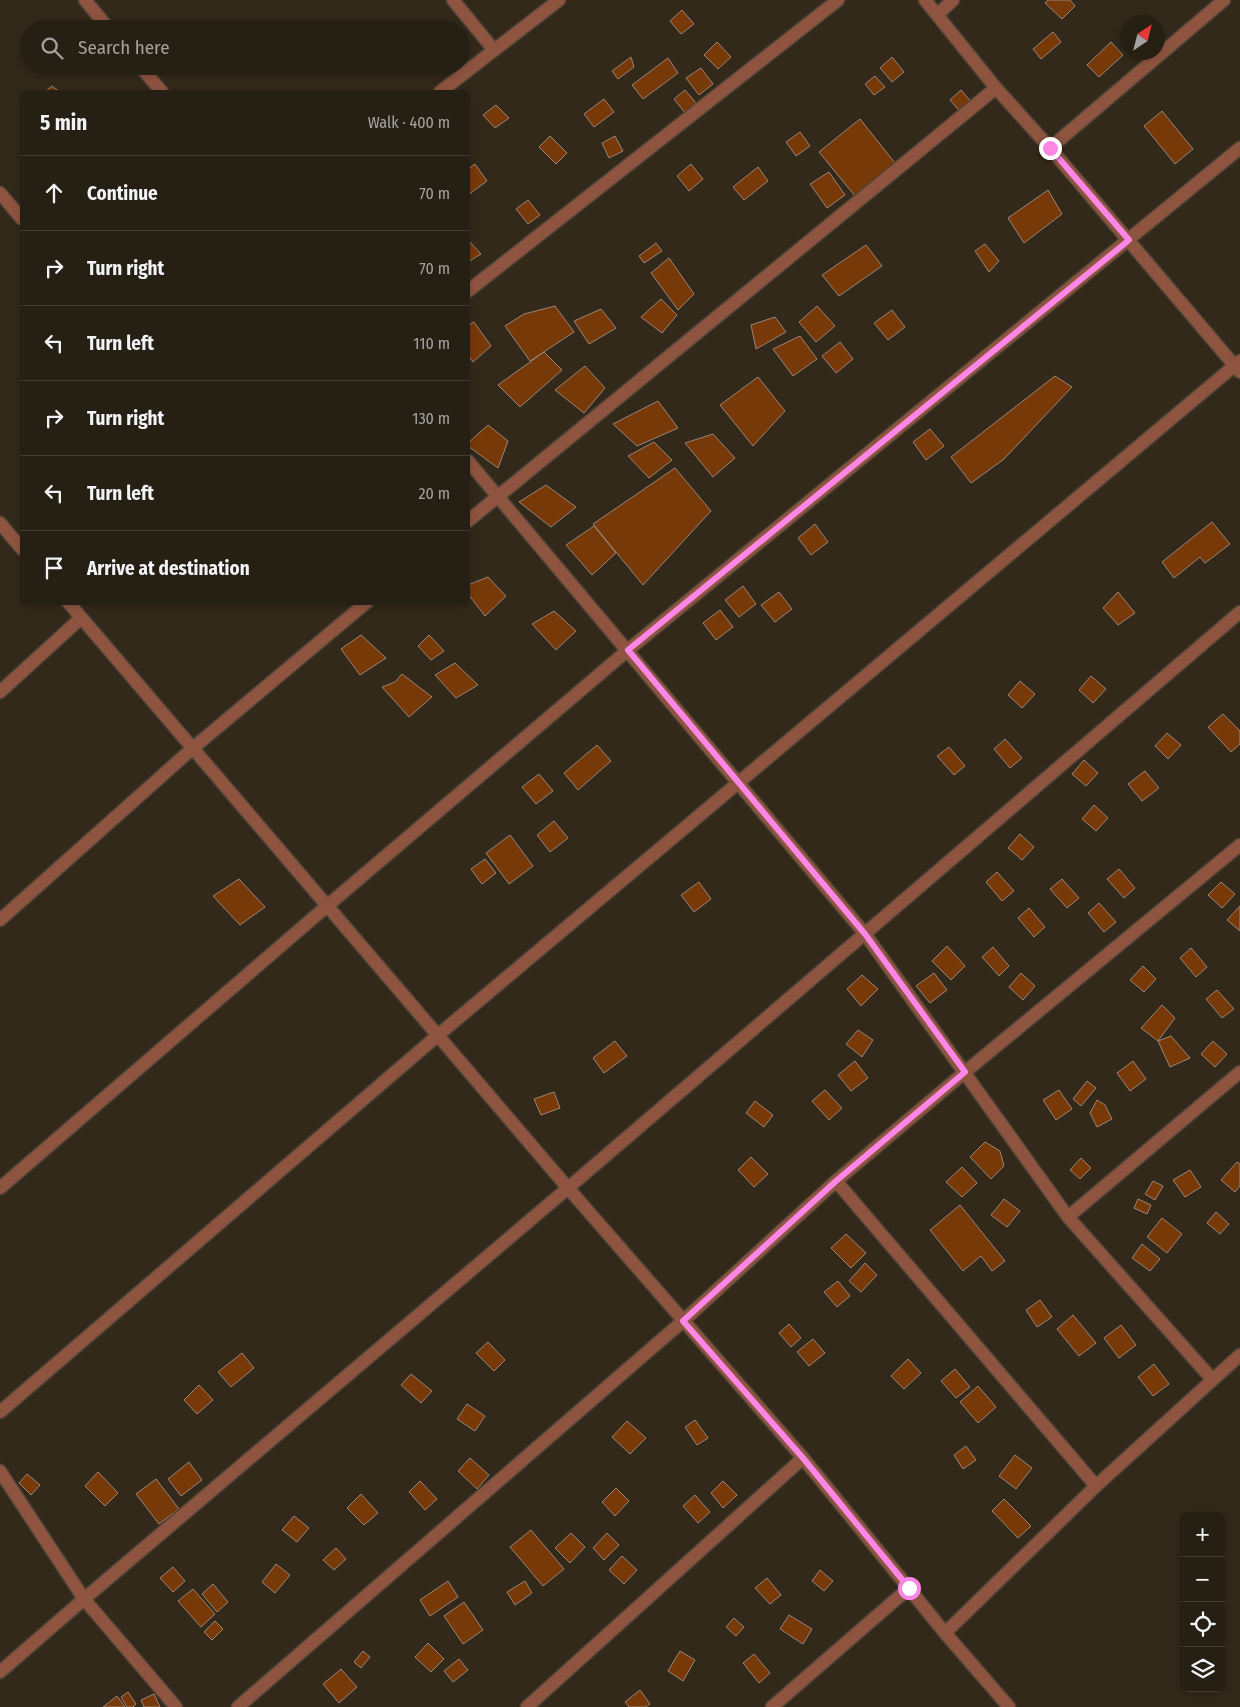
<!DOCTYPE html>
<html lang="en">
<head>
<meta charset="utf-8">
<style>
  body { margin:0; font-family:"Fira Sans Condensed",sans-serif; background:#2e271d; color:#f1f3f6 }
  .controls { position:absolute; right:15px; bottom:15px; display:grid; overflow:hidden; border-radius:8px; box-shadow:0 2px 8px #0003 }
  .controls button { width:45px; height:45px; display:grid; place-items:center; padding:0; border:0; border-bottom:1px solid #423d34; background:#261f14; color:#f1f3f6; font:25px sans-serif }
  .compass { position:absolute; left:1120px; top:15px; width:45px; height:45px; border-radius:50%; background:#261f14; box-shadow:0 2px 8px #0003; rotate:35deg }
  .stop { position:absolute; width:15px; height:15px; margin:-11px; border:4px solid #fa87e6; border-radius:50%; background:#fff }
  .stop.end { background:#fa87e6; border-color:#fff; box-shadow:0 1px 5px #0008 }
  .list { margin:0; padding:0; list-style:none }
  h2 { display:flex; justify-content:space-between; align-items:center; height:65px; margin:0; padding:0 20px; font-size:21px }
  h2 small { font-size:16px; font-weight:400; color:#a4a2a0 }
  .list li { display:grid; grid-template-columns:32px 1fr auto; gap:15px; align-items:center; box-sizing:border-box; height:75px; padding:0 20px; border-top:1px solid #423d34 }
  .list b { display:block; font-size:19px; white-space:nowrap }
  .list em { font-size:16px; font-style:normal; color:#a4a2a0 }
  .icon { flex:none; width:28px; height:28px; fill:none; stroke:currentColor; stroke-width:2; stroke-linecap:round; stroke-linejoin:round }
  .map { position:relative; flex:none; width:1240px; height:1707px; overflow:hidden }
  .search { position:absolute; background:#261f14; box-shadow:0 2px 8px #0003; left:20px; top:20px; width:450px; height:55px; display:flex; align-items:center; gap:12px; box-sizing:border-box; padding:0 18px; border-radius:28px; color:#a4a2a0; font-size:19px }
  .panel { position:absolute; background:#261f14; box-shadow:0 2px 8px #0003; left:20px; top:90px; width:450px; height:515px; border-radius:8px }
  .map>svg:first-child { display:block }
  .building { fill:#783908; stroke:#99857a }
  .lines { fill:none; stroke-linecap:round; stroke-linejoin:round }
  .minor-casing { stroke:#4f4537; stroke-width:15 }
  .tertiary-casing { stroke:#4f4537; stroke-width:15 }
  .minor { stroke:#8f5440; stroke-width:12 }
  .tertiary { stroke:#8f5440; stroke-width:12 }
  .route { stroke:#fa87e6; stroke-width:6 }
</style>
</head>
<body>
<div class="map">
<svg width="1240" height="1707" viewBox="0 0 1240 1707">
  <rect width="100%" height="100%" fill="#33291a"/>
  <path class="building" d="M1048,0H1070L1075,6L1062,19L1045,3Z
    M682,10L694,24L681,34L670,21Z
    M1053,32L1061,42L1041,59L1033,49Z
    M717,42L731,57L718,69L704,55Z
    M1111,42L1123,55L1099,77L1087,65Z
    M631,57L634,67L618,79L612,71Z
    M892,57L904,72L892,82L880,68Z
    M668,58L678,73L643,99L632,85Z
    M701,68L713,84L699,95L686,78Z
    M875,76L885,87L874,95L865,84Z
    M52,86L60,92H45Z
    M685,90L696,103L685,113L674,99Z
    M961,90L973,104L962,114L950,100Z
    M604,99L614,112L594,127L584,114Z
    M496,105L509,118L495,128L483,115Z
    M1162,111L1193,149L1175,164L1144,126Z
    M860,119L895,163L855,196L819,152Z
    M800,132L810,146L796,156L786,142Z
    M550,136L567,153L556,164L539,147Z
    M615,136L623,151L609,158L602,143Z
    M475,164L487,181L468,195V169Z
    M691,164L703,179L689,191L677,176Z
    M758,167L768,181L744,200L733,187Z
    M829,172L845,195L827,208L810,184Z
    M1048,190L1062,214L1024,243L1008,218Z
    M528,200L540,215L528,224L516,209Z
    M468,240L481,254L468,262Z
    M656,243L662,251L644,263L639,256Z
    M985,244L999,261L989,272L975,251Z
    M866,245L882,266L839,296L822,275Z
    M669,258L694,294L678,310L651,273Z
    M661,299L677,315L662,333L641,317Z
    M555,306L574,332L530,361L505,326L524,314Z
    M817,306L835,326L816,342L799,322Z
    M601,309L616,328L589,344L574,321Z
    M892,310L905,327L888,340L874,323Z
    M775,317L786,332L756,349L751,325Z
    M474,322L491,346L473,362L468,355V325Z
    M800,336L817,359L793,376L773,349Z
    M840,342L853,359L836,373L822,356Z
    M544,352L562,370L520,407L498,385Z
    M585,366L605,388L584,413L555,390Z
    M1055,376L1072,387L1004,459L971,483L951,457Z
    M758,377L785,411L753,446L720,405Z
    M658,401L678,428L637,446L613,424Z
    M488,425L508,441L498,468L468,446V443Z
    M930,429L944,446L926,460L913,442Z
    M713,434L735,458L713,477L685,443Z
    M654,442L672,460L649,478L628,456Z
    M675,468L711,511L643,585L593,524Z
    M546,485L576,507L551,527L519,502Z
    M1212,522L1230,544L1205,563L1200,557L1174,578L1162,562Z
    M815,524L828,542L811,555L798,538Z
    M594,526L616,553L592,575L566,545Z
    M488,577L506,596L485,616L468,594V585Z
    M743,586L756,604L739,617L725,600Z
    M779,592L792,609L775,622L761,605Z
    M1118,592L1135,613L1118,625L1103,608Z
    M720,610L733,627L716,640L703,623Z
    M554,611L576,631L556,650L532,624Z
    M361,635L386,658L360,675L341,649Z
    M429,635L444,651L431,660L418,646Z
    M455,663L478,685L456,698L435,675Z
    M402,674L432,697L409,717L382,687L395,682Z
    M1091,676L1106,689L1093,703L1079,690Z
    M1020,681L1035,694L1022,708L1008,695Z
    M1223,714L1240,731V744L1231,752L1208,727Z
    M1167,733L1181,745L1168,759L1155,746Z
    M1005,739L1022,758L1010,768L994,749Z
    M597,745L611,761L578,790L564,773Z
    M949,747L965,766L954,775L937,756Z
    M1084,760L1098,773L1086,786L1072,774Z
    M1145,771L1159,788L1142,801L1128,784Z
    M539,774L553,791L536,804L522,787Z
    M1094,805L1108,818L1096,831L1082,819Z
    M554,821L568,838L550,852L537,835Z
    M1020,834L1034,847L1022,860L1008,848Z
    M510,835L533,866L509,884L486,853Z
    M485,859L496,873L482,884L471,869Z
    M1119,869L1135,888L1124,898L1107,879Z
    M997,872L1014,891L1002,901L986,882Z
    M239,879L265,907L240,925L213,896Z
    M1062,879L1079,898L1067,908L1050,889Z
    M699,882L711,899L694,912L681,895Z
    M1221,882L1235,894L1222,908L1208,895Z
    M1099,903L1116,922L1104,932L1088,913Z
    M1240,906V931L1227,920Z
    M1029,908L1045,927L1034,937L1018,918Z
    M947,946L965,966L951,980L932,961Z
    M993,947L1009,966L999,976L982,957Z
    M1191,948L1207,967L1196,977L1180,958Z
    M1143,966L1156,979L1144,992L1130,980Z
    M934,973L947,990L930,1003L916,986Z
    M1021,973L1035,986L1023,1000L1009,987Z
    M862,975L878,989L861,1006L847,989Z
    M1217,990L1234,1009L1222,1018L1206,999Z
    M1162,1005L1175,1018L1158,1041L1141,1028Z
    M858,1030L873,1040L862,1057L846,1044Z
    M1171,1036L1190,1058L1170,1067L1158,1041Z
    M615,1041L627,1056L604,1073L593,1058Z
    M1213,1041L1227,1054L1215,1067L1201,1054Z
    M855,1061L868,1078L851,1091L838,1075Z
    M1133,1061L1146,1079L1130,1091L1117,1073Z
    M1087,1081L1096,1088L1081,1106L1073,1099Z
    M825,1090L842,1108L829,1120L812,1101Z
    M1059,1090L1072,1109L1056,1120L1043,1100Z
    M554,1092L560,1108L541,1115L534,1099Z
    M1097,1100L1105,1105L1112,1119L1097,1127L1090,1113Z
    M755,1101L773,1115L764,1127L746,1113Z
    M985,1142L1000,1151L1004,1166L991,1179L970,1157Z
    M751,1157L768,1174L754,1187L738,1170Z
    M1081,1158L1091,1168L1080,1179L1070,1170Z
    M1237,1162L1240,1164V1186L1235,1192L1221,1180Z
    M962,1167L977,1183L962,1197L946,1182Z
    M1190,1170L1201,1187L1185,1197L1173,1180Z
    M1153,1181L1163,1186L1155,1200L1145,1194Z
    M1004,1199L1020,1211L1007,1227L991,1215Z
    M1138,1199L1151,1205L1147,1214L1134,1208Z
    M960,1205L1005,1261L992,1271L981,1256L963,1271L930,1230Z
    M1216,1212L1229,1224L1220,1234L1207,1223Z
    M1162,1218L1182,1234L1167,1253L1147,1237Z
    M846,1234L866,1253L851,1268L831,1248Z
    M1142,1244L1160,1259L1150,1271L1132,1258Z
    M865,1263L877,1275L861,1292L849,1281Z
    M838,1281L850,1296L837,1307L824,1292Z
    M1040,1300L1052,1317L1037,1327L1026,1310Z
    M1073,1315L1096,1343L1079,1356L1057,1329Z
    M789,1324L801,1338L791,1347L779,1333Z
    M1121,1325L1136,1345L1119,1358L1104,1338Z
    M813,1339L825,1353L809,1366L797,1352Z
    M488,1342L505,1360L494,1371L476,1353Z
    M242,1353L254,1368L231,1387L218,1372Z
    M908,1359L921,1373L904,1389L891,1376Z
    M1154,1364L1169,1384L1153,1396L1138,1377Z
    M955,1369L970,1387L956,1398L941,1381Z
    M411,1374L432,1391L421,1403L401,1385Z
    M199,1385L213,1400L197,1414L184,1400Z
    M978,1386L996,1407L978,1423L960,1402Z
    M467,1404L485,1416L475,1431L457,1419Z
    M695,1420L708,1438L697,1445L685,1427Z
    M627,1421L646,1438L630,1454L612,1437Z
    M966,1446L976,1460L963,1469L954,1455Z
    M1015,1455L1032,1468L1016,1489L999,1476Z
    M470,1458L489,1475L477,1489L458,1471Z
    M189,1462L202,1480L181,1496L168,1479Z
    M98,1472L118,1493L105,1506L85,1486Z
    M27,1474L40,1485L31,1495L19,1483Z
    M156,1479L179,1509L159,1524L136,1494Z
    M420,1481L437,1499L425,1510L409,1492Z
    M723,1481L737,1495L723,1508L711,1493Z
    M616,1488L629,1501L615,1516L602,1502Z
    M361,1494L378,1513L364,1525L347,1508Z
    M695,1495L710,1512L698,1523L683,1506Z
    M1004,1499L1031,1526L1018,1538L992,1511Z
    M294,1516L309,1528L297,1542L282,1530Z
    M531,1530L564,1569L543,1586L510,1547Z
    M571,1533L585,1547L570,1563L555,1548Z
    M607,1533L619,1545L604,1560L593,1548Z
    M336,1548L346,1559L334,1570L323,1560Z
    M622,1556L637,1570L624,1584L609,1570Z
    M276,1564L290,1575L275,1593L262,1582Z
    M173,1567L185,1581L173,1592L160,1578Z
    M820,1570L833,1581L824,1591L812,1581Z
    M767,1578L781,1595L770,1604L755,1588Z
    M448,1581L458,1597L430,1616L420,1600Z
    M525,1581L532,1593L515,1605L507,1592Z
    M213,1584L228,1602L217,1612L202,1594Z
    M193,1589L215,1614L201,1627L178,1601Z
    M464,1602L483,1630L463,1644L444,1616Z
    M789,1615L812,1629L803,1644L780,1629Z
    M734,1618L744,1627L736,1636L726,1627Z
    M215,1621L223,1629L212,1640L204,1632Z
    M428,1643L444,1659L431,1672L415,1657Z
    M363,1651L370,1657L361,1668L354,1662Z
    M680,1651L695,1660L683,1681L668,1671Z
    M754,1654L770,1673L759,1683L743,1663Z
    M459,1659L468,1670L453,1682L444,1671Z
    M341,1669L357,1687L339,1703L323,1684Z
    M640,1690L650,1704L646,1707H629L625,1702Z
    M128,1692L136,1704L133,1707H127L121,1697Z
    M154,1694L160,1707H144L141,1700Z
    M117,1696L125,1707H103Z"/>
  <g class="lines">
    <g class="minor-casing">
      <path id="minor" d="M85,0L109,29
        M453,0L494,50
        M925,0L996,88L1050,148L1240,372
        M937,15L953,0
        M140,66L162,92
        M440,92L559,0
        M1050,148L1224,0
        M0,193L22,219
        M468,291L838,0
        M468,461L865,934L1068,1217L1212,1379
        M468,521L996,88
        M0,523L22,549
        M68,602L568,1188L803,1458L945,1633L1009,1707
        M0,692L81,618
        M0,920L193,748L367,602
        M836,1181L1096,1486
        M0,1188L327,906L628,650L1240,148
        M1068,1217L1240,1072
        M0,1471L84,1599L176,1707
        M945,1633L1096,1486L1240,1355
        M0,1672L84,1599L568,1188L1240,612
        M238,1707L683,1321L836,1181L965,1072L1240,845
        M527,1707L803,1458
        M772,1707L909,1588"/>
    </g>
    <g class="tertiary-casing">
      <path id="tertiary" d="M0,1412L437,1036L1240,361"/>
    </g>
    <use href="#minor" class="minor"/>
    <use href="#tertiary" class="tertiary"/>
  </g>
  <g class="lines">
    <path class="route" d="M909,1588L803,1458L683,1321L836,1181L965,1072L865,934L628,650L1129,240L1050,148"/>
  </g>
</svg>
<div class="controls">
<button>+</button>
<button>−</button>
<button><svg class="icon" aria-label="locate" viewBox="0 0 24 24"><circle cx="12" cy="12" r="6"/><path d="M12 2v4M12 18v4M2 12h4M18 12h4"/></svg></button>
<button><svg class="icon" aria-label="layers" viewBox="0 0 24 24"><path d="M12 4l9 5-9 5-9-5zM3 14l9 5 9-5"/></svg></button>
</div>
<svg class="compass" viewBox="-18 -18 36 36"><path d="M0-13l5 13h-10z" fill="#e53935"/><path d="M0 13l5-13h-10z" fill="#a4a2a0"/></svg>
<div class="stop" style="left:909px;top:1588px"></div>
<div class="stop end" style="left:1050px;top:148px"></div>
<div class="search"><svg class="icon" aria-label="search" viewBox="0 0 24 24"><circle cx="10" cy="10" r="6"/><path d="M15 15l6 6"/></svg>Search here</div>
<section class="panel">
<h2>5 min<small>Walk · 400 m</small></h2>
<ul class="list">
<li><svg class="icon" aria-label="ahead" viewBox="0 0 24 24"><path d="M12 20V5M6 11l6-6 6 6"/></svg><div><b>Continue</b></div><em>70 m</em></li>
<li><svg class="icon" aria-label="right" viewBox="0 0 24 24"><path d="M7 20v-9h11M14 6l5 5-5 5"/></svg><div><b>Turn right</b></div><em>70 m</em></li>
<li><svg class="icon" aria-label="left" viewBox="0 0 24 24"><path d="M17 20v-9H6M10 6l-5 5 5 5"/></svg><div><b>Turn left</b></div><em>110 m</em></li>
<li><svg class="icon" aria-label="right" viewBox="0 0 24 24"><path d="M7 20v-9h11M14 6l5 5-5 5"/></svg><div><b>Turn right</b></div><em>130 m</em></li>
<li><svg class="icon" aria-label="left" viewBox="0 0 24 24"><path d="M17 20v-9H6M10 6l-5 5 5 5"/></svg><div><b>Turn left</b></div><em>20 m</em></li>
<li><svg class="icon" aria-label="arrive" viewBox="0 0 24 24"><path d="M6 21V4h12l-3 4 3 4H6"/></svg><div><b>Arrive at destination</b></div></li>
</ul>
</section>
</div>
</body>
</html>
